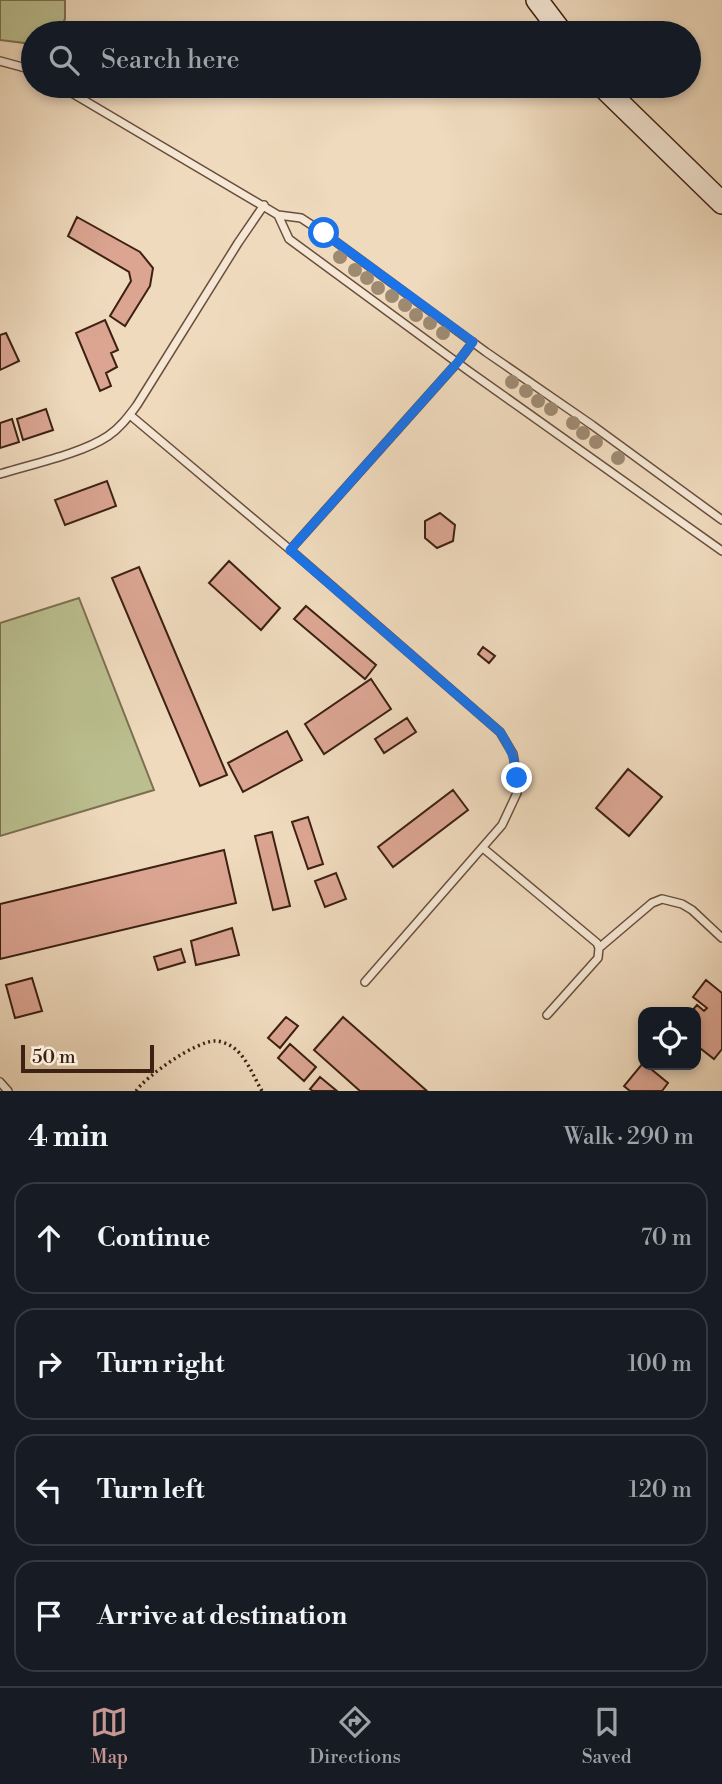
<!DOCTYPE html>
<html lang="en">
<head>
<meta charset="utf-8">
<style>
  body { margin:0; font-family:"Libre Bodoni",serif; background:#242831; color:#f1f3f6 }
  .controls { position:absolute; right:21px; bottom:21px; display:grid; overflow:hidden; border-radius:14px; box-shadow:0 4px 10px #0003 }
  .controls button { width:63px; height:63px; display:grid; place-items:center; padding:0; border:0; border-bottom:2px solid #363941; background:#171b24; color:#f1f3f6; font:35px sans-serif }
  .scale { position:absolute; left:21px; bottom:18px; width:133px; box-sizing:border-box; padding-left:7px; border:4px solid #3d2113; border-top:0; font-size:19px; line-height:24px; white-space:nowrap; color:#3d2113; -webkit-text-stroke:5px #f5e7d4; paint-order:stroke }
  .stop { position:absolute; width:21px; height:21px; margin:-16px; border:5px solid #1a73e8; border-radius:50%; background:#fff }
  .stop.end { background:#1a73e8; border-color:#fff; box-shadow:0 2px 7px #0008 }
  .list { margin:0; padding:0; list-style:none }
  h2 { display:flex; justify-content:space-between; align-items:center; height:91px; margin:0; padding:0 28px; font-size:30px }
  h2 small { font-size:23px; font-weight:400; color:#9ea1a6 }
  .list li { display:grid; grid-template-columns:46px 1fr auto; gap:21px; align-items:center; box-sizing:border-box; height:112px; margin:0 14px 14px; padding:0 14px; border:2px solid #363941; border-radius:21px }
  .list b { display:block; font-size:26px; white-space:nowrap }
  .list em { font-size:23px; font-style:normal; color:#9ea1a6 }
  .icon { flex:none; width:38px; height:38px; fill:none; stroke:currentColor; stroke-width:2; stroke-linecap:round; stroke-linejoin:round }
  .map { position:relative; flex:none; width:722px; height:1091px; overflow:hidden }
  .search { position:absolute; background:#171b24; box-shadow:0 4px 10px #0003; left:21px; right:21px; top:21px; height:77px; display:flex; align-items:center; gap:18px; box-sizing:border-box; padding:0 24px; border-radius:38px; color:#9ea1a6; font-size:26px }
  .sheet { height:595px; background:#171b24 }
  nav { display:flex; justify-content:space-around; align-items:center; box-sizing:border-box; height:98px; border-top:2px solid #363941; background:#171b24; font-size:19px; color:#9ea1a6 }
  nav a { display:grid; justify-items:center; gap:4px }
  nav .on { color:#c59692 }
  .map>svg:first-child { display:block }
  .green { fill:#bbbf8f; stroke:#7c7051; stroke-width:2 }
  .building { fill:#dba592; stroke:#3d2113; stroke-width:2 }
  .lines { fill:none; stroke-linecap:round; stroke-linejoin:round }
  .service-casing { stroke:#6a4f3e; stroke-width:10 }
  .secondary-casing { stroke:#3d2113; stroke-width:24 }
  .path { stroke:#3d2113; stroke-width:3.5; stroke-dasharray:2 3.5; stroke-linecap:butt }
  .service { stroke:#f5e7d4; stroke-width:7 }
  .secondary { stroke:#f5e7d4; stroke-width:21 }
  .tree { fill:#9e8a71 }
  .route { stroke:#1a73e8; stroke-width:9 }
</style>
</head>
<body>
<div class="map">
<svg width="722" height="1091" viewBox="0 0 722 1091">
  <rect width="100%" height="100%" fill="#efdabd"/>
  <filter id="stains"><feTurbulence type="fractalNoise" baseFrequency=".00286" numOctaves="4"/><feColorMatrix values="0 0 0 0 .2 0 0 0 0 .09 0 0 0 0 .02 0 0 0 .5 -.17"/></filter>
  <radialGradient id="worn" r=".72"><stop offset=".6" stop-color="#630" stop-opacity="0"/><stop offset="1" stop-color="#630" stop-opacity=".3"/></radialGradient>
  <path class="green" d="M0,0H65V19L58,33H33V44L0,40Z
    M79,598L154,790L0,836V623Z"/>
  <path class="building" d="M77,217L140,252L153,268L150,286L125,326L110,316L131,281L129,272L68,236Z
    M105,320L118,350L111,353L117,367L106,373L111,386L100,391L76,333Z
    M6,333L19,361L0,370V335Z
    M46,409L53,430L23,440L17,419Z
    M12,419L19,442L0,448V423Z
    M107,481L116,506L65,525L55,500Z
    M440,513L455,525L453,541L437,548L425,538V521Z
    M229,561L280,608L261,630L209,583Z
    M139,567L227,775L200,786L112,578Z
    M306,606L376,665L365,679L294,619Z
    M483,647L495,656L489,663L478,654Z
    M371,679L391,709L324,754L305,724Z
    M407,718L416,732L384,753L375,739Z
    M287,731L302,760L243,792L228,763Z
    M628,769L662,797L629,836L596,808Z
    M453,790L468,810L393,867L378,847Z
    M308,817L323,864L308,869L292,822Z
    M272,832L290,906L273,910L255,836Z
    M224,850L236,903L0,959V904Z
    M336,873L346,899L325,907L315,881Z
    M232,928L239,955L196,965L191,941Z
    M181,949L185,962L158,970L154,957Z
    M32,978L42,1011L15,1018L6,985Z
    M706,980L722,993V1049L714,1059L696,1045V1023L699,1019L696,1017V1012H691L697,1005L704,1011L707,1008L693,997Z
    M286,1017L298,1026L280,1048L268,1038Z
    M343,1017L427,1091H360L314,1050Z
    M290,1044L316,1067L304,1081L278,1058Z
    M643,1063V1065H646L668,1083L662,1091H630L624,1086Z
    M320,1077L337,1091H313L310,1089Z"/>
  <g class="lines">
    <g class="service-casing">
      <path id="service" d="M0,61L33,70
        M60,86L278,215
        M130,415L294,553L500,732L513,754L517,778V793L502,825L365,982
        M0,474C32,464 81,454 108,436C120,428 128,417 137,405L238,243L264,205
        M722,520L592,425L486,352L324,233L301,218L278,215L289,239L470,372L722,551
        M290,550L457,363L473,342
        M483,848L597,943L599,948L598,958L547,1015
        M599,948L652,903L662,899L682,904L692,910L722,938
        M0,1082L8,1091"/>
    </g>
    <g class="secondary-casing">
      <path id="secondary" d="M537,0L562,33
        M602,86L722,203"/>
    </g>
    <path class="path" d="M136,1091C146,1076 196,1041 215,1041C220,1041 226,1043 231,1046C246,1055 253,1076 262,1091"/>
    <use href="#service" class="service"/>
    <use href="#secondary" class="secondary"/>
  </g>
  <g class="tree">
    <circle cx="340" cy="257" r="7"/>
    <circle cx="355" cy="270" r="7"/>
    <circle cx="367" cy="278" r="7"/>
    <circle cx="378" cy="288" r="7"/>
    <circle cx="392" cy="296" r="7"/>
    <circle cx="405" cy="305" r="7"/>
    <circle cx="416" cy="315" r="7"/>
    <circle cx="430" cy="323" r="7"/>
    <circle cx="443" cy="333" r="7"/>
    <circle cx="512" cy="382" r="7"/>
    <circle cx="526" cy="391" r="7"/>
    <circle cx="538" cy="401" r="7"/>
    <circle cx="551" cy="409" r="7"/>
    <circle cx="573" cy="423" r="7"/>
    <circle cx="583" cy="433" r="7"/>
    <circle cx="596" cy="442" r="7"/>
    <circle cx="618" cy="458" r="7"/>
  </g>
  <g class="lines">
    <path class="route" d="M324,233L473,342L457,363L290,550L500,732C510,747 516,760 517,778"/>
  </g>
  <rect width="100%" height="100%" filter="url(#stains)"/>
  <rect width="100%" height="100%" fill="url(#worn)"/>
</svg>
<div class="controls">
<button><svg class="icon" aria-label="locate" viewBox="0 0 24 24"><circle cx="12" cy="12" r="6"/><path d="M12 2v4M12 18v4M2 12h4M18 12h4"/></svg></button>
</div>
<div class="scale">50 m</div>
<div class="stop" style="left:324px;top:233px"></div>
<div class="stop end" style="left:517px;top:778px"></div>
<div class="search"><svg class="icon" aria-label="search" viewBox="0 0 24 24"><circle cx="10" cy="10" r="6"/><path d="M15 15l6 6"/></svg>Search here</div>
</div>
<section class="sheet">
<h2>4 min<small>Walk · 290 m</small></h2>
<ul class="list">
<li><svg class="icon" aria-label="ahead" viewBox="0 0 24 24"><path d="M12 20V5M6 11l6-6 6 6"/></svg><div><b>Continue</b></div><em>70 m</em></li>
<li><svg class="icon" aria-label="right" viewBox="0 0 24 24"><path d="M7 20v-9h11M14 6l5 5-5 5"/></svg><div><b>Turn right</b></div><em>100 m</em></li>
<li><svg class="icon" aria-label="left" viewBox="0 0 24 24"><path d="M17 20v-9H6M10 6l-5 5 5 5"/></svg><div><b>Turn left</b></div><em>120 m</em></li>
<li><svg class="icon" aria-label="arrive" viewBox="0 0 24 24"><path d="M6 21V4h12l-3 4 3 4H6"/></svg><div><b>Arrive at destination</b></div></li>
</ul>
</section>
<nav>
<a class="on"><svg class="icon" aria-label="map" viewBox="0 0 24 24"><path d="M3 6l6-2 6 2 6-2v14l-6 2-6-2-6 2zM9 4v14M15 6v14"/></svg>Map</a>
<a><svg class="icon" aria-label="directions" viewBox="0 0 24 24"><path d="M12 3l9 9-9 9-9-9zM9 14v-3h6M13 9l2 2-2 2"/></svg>Directions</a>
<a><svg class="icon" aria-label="saved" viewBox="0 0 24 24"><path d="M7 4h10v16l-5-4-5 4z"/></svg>Saved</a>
</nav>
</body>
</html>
